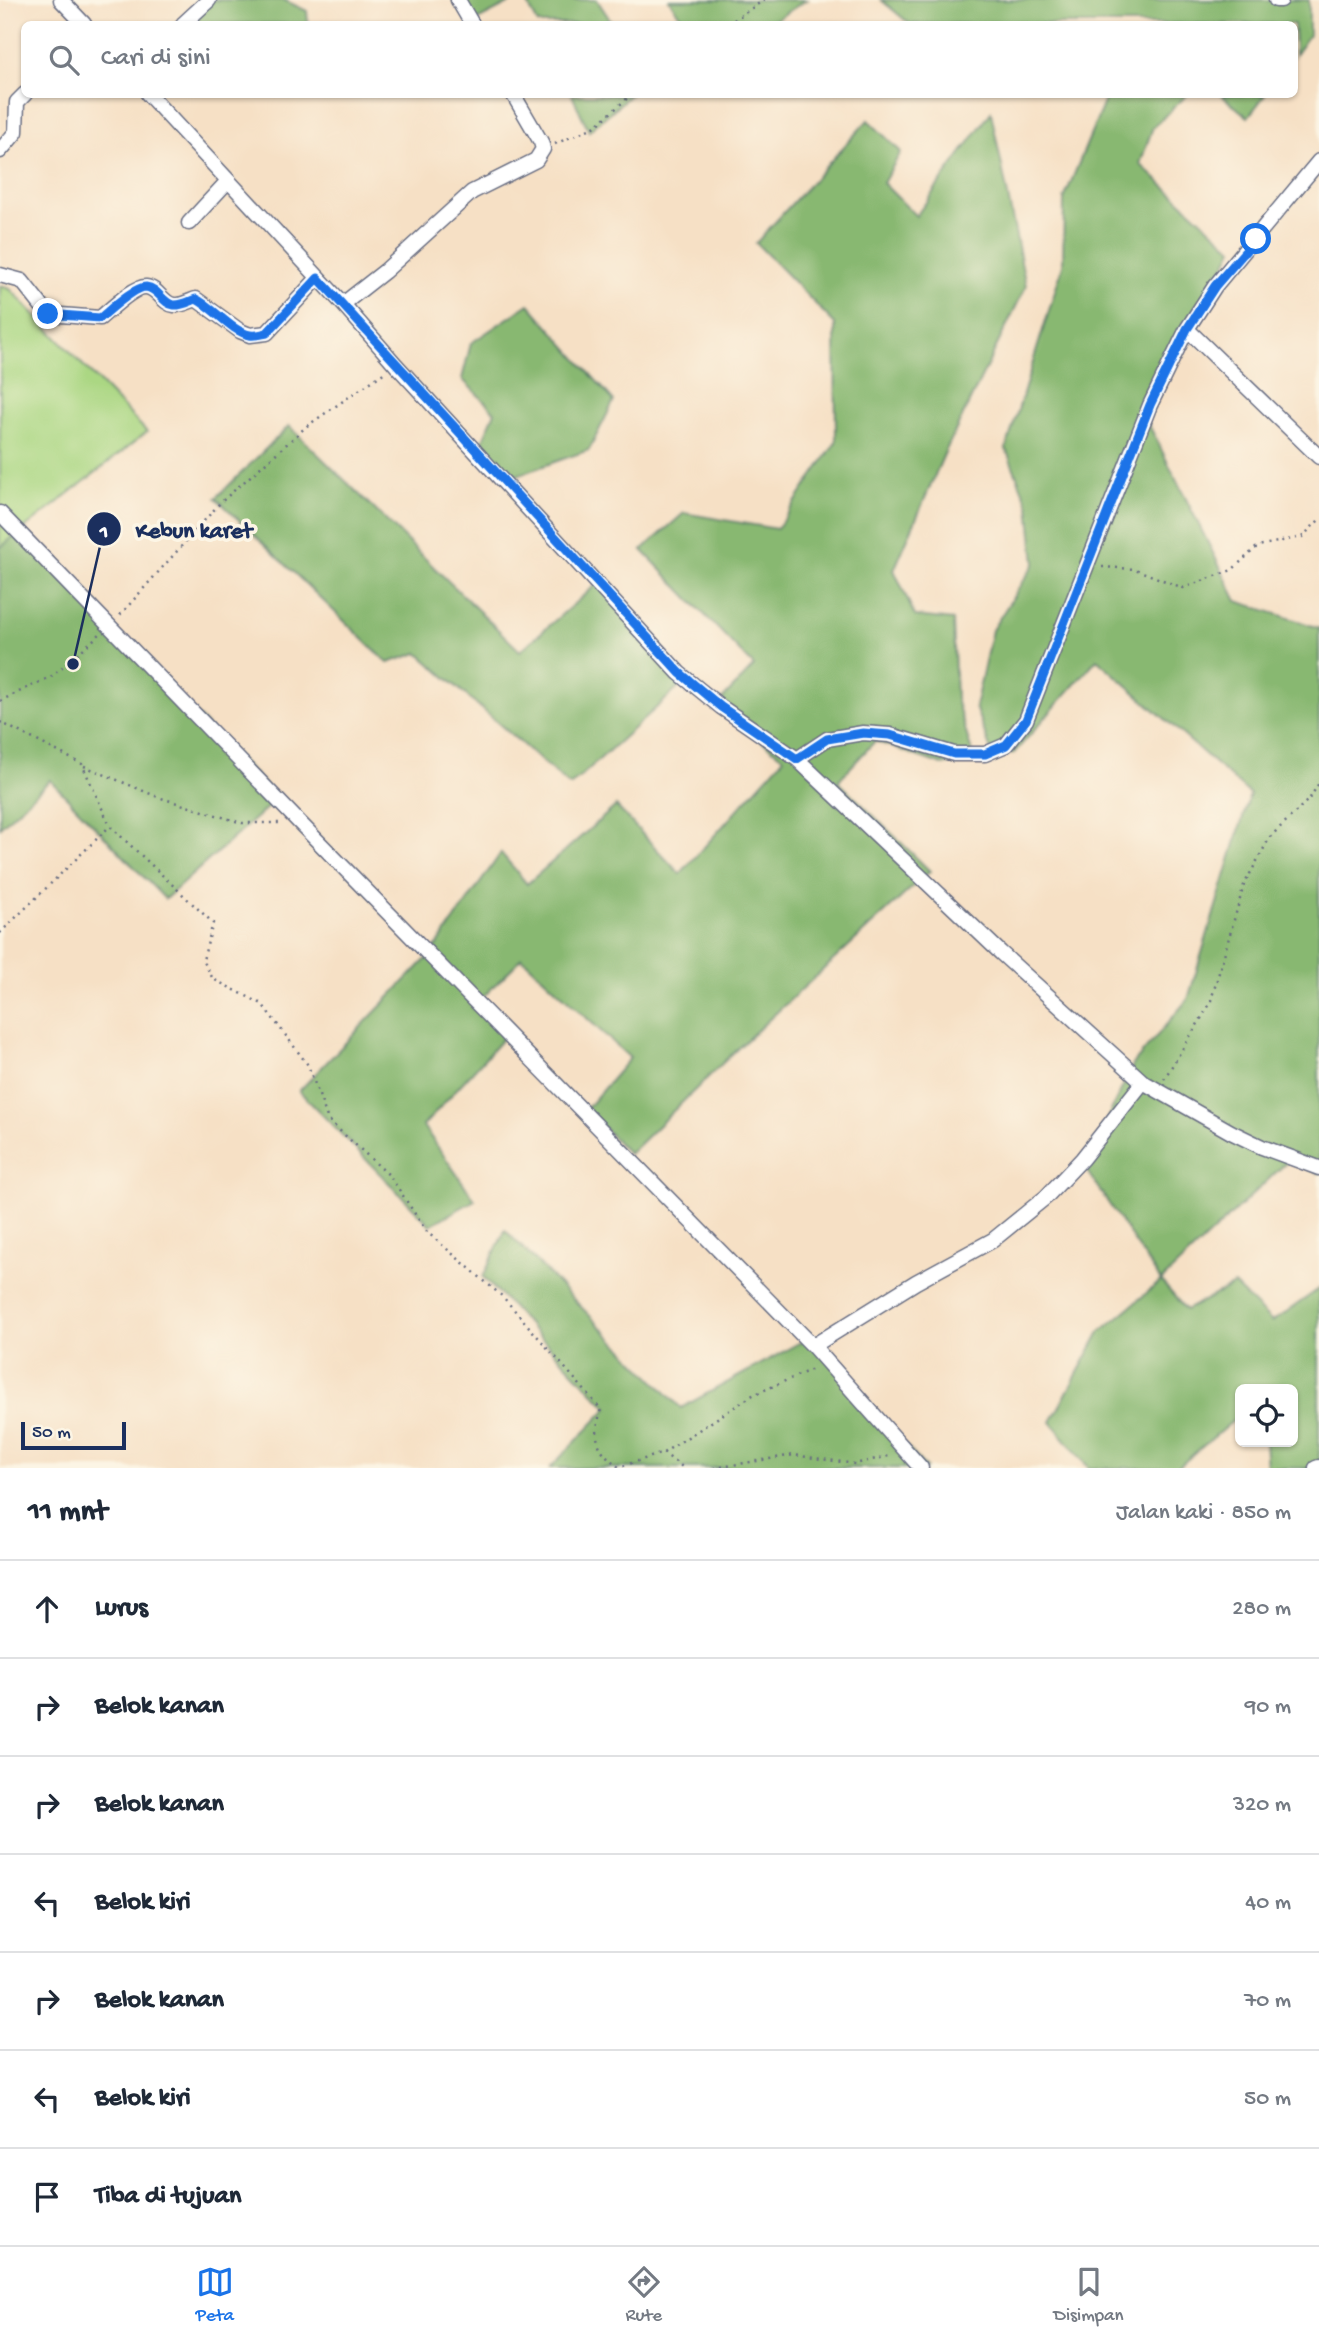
<!DOCTYPE html>
<html lang="id">
<head>
<meta charset="utf-8">
<style>
  body { margin:0; font-family:"Gochi Hand",sans-serif; background:#f2f2f3; color:#1f2937 }
  .controls { position:absolute; right:21px; bottom:21px; display:grid; overflow:hidden; border-radius:10px; box-shadow:0 2px 5px #0004 }
  .controls button { width:63px; height:63px; display:grid; place-items:center; padding:0; border:0; border-bottom:2px solid #e0e1e3; background:#fff; color:#1f2937; font:35px sans-serif }
  .scale { position:absolute; left:21px; bottom:18px; width:105px; box-sizing:border-box; padding-left:7px; border:4px solid #1b2f5e; border-top:0; font-size:19px; line-height:24px; white-space:nowrap; color:#1b2f5e; -webkit-text-stroke:5px #fcf5e5; paint-order:stroke }
  .stop { position:absolute; width:21px; height:21px; margin:-16px; border:5px solid #1a73e8; border-radius:50%; background:#fff }
  .stop.end { background:#1a73e8; border-color:#fff; box-shadow:0 2px 7px #0008 }
  .list { margin:0; padding:0; list-style:none }
  h2 { display:flex; justify-content:space-between; align-items:center; height:91px; margin:0; padding:0 28px; font-size:30px }
  h2 small { font-size:23px; font-weight:400; color:#747a83 }
  .list li { display:grid; grid-template-columns:46px 1fr auto; gap:21px; align-items:center; box-sizing:border-box; height:98px; padding:0 28px; border-top:2px solid #e0e1e3 }
  .list b { display:block; font-size:26px; white-space:nowrap }
  .list em { font-size:23px; font-style:normal; color:#747a83 }
  .icon { flex:none; width:38px; height:38px; fill:none; stroke:currentColor; stroke-width:2; stroke-linecap:round; stroke-linejoin:round }
  .map { position:relative; flex:none; width:1319px; height:1468px; overflow:hidden }
  .search { position:absolute; background:#fff; box-shadow:0 2px 5px #0004; left:21px; right:21px; top:21px; height:77px; display:flex; align-items:center; gap:18px; box-sizing:border-box; padding:0 24px; border-radius:10px; color:#747a83; font-size:26px }
  .sheet { height:777px; background:#fff }
  nav { display:flex; justify-content:space-around; align-items:center; box-sizing:border-box; height:98px; border-top:2px solid #e0e1e3; background:#fff; font-size:19px; color:#747a83 }
  nav a { display:grid; justify-items:center; gap:4px }
  nav .on { color:#1a73e8 }
  .map>svg:first-child { display:block }
  .green { fill:#abd783; stroke:#638370; stroke-width:2 }
  .forest { fill:#88b871; stroke:#527468; stroke-width:2 }
  .lines { fill:none; stroke-linecap:round; stroke-linejoin:round }
  .minor-casing { stroke:#686d82; stroke-width:17 }
  .path { stroke:#686d82; stroke-width:2.5; stroke-dasharray:2 5; stroke-linecap:butt }
  .minor { stroke:#fff; stroke-width:14 }
  .route { stroke:#1a73e8; stroke-width:9 }
  .leader { fill:none; stroke:#1b2f5e; stroke-width:2.5 }
  .callout-dot { fill:#1b2f5e; stroke:#fcf5e5; stroke-width:2.5 }
  .mark-label { font-size:21px; text-anchor:middle; font-weight:bold; fill:#fff }
  .callout-label { font-size:23px; text-anchor:middle; font-weight:bold; fill:#1b2f5e; stroke:#fcf5e5; stroke-width:7; stroke-linejoin:round; paint-order:stroke }
</style>
</head>
<body>
<div class="map">
<svg width="1319" height="1468" viewBox="0 0 1319 1468">
  <rect width="100%" height="100%" fill="#fcf5e5"/>
  <filter id="ink" filterUnits="userSpaceOnUse"><feTurbulence type="fractalNoise" baseFrequency=".0143" numOctaves="2"/><feDisplacementMap in="SourceGraphic" scale="14" xChannelSelector="R" yChannelSelector="G"/><feConvolveMatrix kernelMatrix="1 2 1 2 8 2 1 2 1" color-interpolation-filters="sRGB"/></filter>
  <filter id="wash" filterUnits="userSpaceOnUse"><feTurbulence type="fractalNoise" baseFrequency=".00686" numOctaves="4" result="noise"/><feDisplacementMap in="SourceGraphic" scale="28" xChannelSelector="R" yChannelSelector="G"/><feGaussianBlur stdDeviation="1.57" result="paint"/><feColorMatrix in="noise" values="0 0 0 0 0 0 0 0 0 0 0 0 0 0 0 0 0 1.4 0 .05"/><feComposite in="paint" operator="in"/></filter>
  <g filter="url(#wash)">
    <rect width="100%" height="100%" fill="#f6e0c5"/>
    <path class="green" d="M0,286L10,289L147,432L0,548Z"/>
    <path class="forest" d="M211,0H284L307,11L308,24H194Z
      M453,0H516L470,24Z
      M526,0H597L613,24H538Z
      M669,0H806L769,24H686Z
      M881,0H1309V35L1295,55L1294,24H998L992,23L989,24H910Z
      M572,95H630L589,131Z
      M1107,95H1187L1153,127L1140,164L1233,249L1146,419L1237,601L1319,628V1173L1289,1160L1161,1281L1186,1310L1234,1285L1272,1322L1319,1289V1468H1267L1265,1442H1293V1389H1240V1415L1177,1468H1089L1051,1422L1100,1332L1161,1281L1084,1167L1134,1063L1188,999L1250,794L1097,659L1014,753L993,756L975,707L992,630L1035,563L1029,506L1006,449L1063,265L1064,199Z
      M1221,95H1265L1248,117Z
      M991,112L1026,286L945,452L894,570L915,616L953,620L956,699L974,759L942,765L875,741L838,781L930,871L737,1049L629,1154L586,1109L630,1058L522,958L476,1004L505,1036L423,1126L475,1200L430,1225L299,1091L431,954L501,853L527,884L616,806L680,874L784,758L716,706L754,666L642,550L684,513L777,529L836,442L835,324L756,243L868,120L901,152L883,183L916,216Z
      M529,304L614,401L589,450L509,478L479,449L495,412L462,379L471,343Z
      M289,426L520,651L597,584L685,682L570,786L418,653L388,663L216,498Z
      M18,533L278,798L165,899L50,780L0,827V548Z
      M505,1230L681,1408L808,1338L926,1468H550L608,1408L483,1277Z"/>
  </g>
  <g filter="url(#ink)">
    <g class="lines">
      <g class="minor-casing">
        <path id="minor" d="M61,0L84,24
          M458,0L472,24
          M1276,0H1281
          M183,24L209,0
          M148,94L343,304L396,365L679,673L721,707L797,759L1001,953L1143,1082L1231,1132L1262,1147L1319,1168
          M0,151L16,132L17,102L25,94
          M189,223L227,182
          M0,275L22,281L48,314L100,318C110,310 134,286 146,287C158,288 163,304 174,305C181,306 190,301 196,299L240,331L250,335L267,333L318,278
          M343,304L385,271L472,192L536,160L543,149L541,142L513,94
          M1187,329L1319,457
          M0,513L299,822L813,1346L921,1468
          M797,759L827,739L863,733L890,735L954,754H985L1006,745L1026,720L1150,405L1187,329L1215,286L1319,161
          M813,1346L916,1282L993,1240L1046,1197L1082,1159L1143,1082
          M1316,1468L1319,1467"/>
      </g>
      <path class="path" d="M728,24L764,0
        M555,144L596,126L632,94
        M1102,567L1135,569L1183,588L1232,570L1258,546L1302,537L1319,520
        M120,615L220,503L307,426L385,372
        M0,701L52,676L100,634
        M0,722L82,764L110,826L213,923L203,960L213,979L262,1004L308,1065L328,1120L390,1176L427,1232L503,1297L601,1409C594,1439 594,1447 619,1467L663,1453L753,1395L815,1368
        M84,766L158,797L242,823H280
        M0,933L110,826
        M1164,1079L1210,1004L1244,885L1270,837L1310,798L1319,783
        M663,1453L684,1468
        M714,1468L794,1455L855,1464L893,1455"/>
      <use href="#minor" class="minor"/>
    </g>
  </g>
  <g class="lines" filter="url(#ink)">
    <path class="route" d="M48,314L100,318C110,310 134,287 146,287C158,288 163,304 174,305C181,306 190,301 196,299C213,307 232,332 250,335C255,336 262,334 267,333L318,278L680,673L721,707L797,759L827,739L863,733L890,735L954,754H985L1006,745L1026,720L1150,405L1187,329L1215,286L1256,239"/>
  </g>
  <path class="leader" d="M73 664L104 529"/>
  <g class="callout-dot">
    <circle cx="73" cy="664" r="7"/>
    <circle cx="104" cy="529" r="18"/>
  </g>
  <g class="mark-label">
    <text x="104" y="537">1</text>
  </g>
  <g class="callout-label">
    <text x="194" y="537">Kebun karet</text>
  </g>
</svg>
<div class="controls">
<button><svg class="icon" aria-label="locate" viewBox="0 0 24 24"><circle cx="12" cy="12" r="6"/><path d="M12 2v4M12 18v4M2 12h4M18 12h4"/></svg></button>
</div>
<div class="scale">50 m</div>
<div class="stop" style="left:1256px;top:239px"></div>
<div class="stop end" style="left:48px;top:314px"></div>
<div class="search"><svg class="icon" aria-label="search" viewBox="0 0 24 24"><circle cx="10" cy="10" r="6"/><path d="M15 15l6 6"/></svg>Cari di sini</div>
</div>
<section class="sheet">
<h2>11 mnt<small>Jalan kaki · 850 m</small></h2>
<ul class="list">
<li><svg class="icon" aria-label="ahead" viewBox="0 0 24 24"><path d="M12 20V5M6 11l6-6 6 6"/></svg><div><b>Lurus</b></div><em>280 m</em></li>
<li><svg class="icon" aria-label="right" viewBox="0 0 24 24"><path d="M7 20v-9h11M14 6l5 5-5 5"/></svg><div><b>Belok kanan</b></div><em>90 m</em></li>
<li><svg class="icon" aria-label="right" viewBox="0 0 24 24"><path d="M7 20v-9h11M14 6l5 5-5 5"/></svg><div><b>Belok kanan</b></div><em>320 m</em></li>
<li><svg class="icon" aria-label="left" viewBox="0 0 24 24"><path d="M17 20v-9H6M10 6l-5 5 5 5"/></svg><div><b>Belok kiri</b></div><em>40 m</em></li>
<li><svg class="icon" aria-label="right" viewBox="0 0 24 24"><path d="M7 20v-9h11M14 6l5 5-5 5"/></svg><div><b>Belok kanan</b></div><em>70 m</em></li>
<li><svg class="icon" aria-label="left" viewBox="0 0 24 24"><path d="M17 20v-9H6M10 6l-5 5 5 5"/></svg><div><b>Belok kiri</b></div><em>50 m</em></li>
<li><svg class="icon" aria-label="arrive" viewBox="0 0 24 24"><path d="M6 21V4h12l-3 4 3 4H6"/></svg><div><b>Tiba di tujuan</b></div></li>
</ul>
</section>
<nav>
<a class="on"><svg class="icon" aria-label="map" viewBox="0 0 24 24"><path d="M3 6l6-2 6 2 6-2v14l-6 2-6-2-6 2zM9 4v14M15 6v14"/></svg>Peta</a>
<a><svg class="icon" aria-label="directions" viewBox="0 0 24 24"><path d="M12 3l9 9-9 9-9-9zM9 14v-3h6M13 9l2 2-2 2"/></svg>Rute</a>
<a><svg class="icon" aria-label="saved" viewBox="0 0 24 24"><path d="M7 4h10v16l-5-4-5 4z"/></svg>Disimpan</a>
</nav>
</body>
</html>
